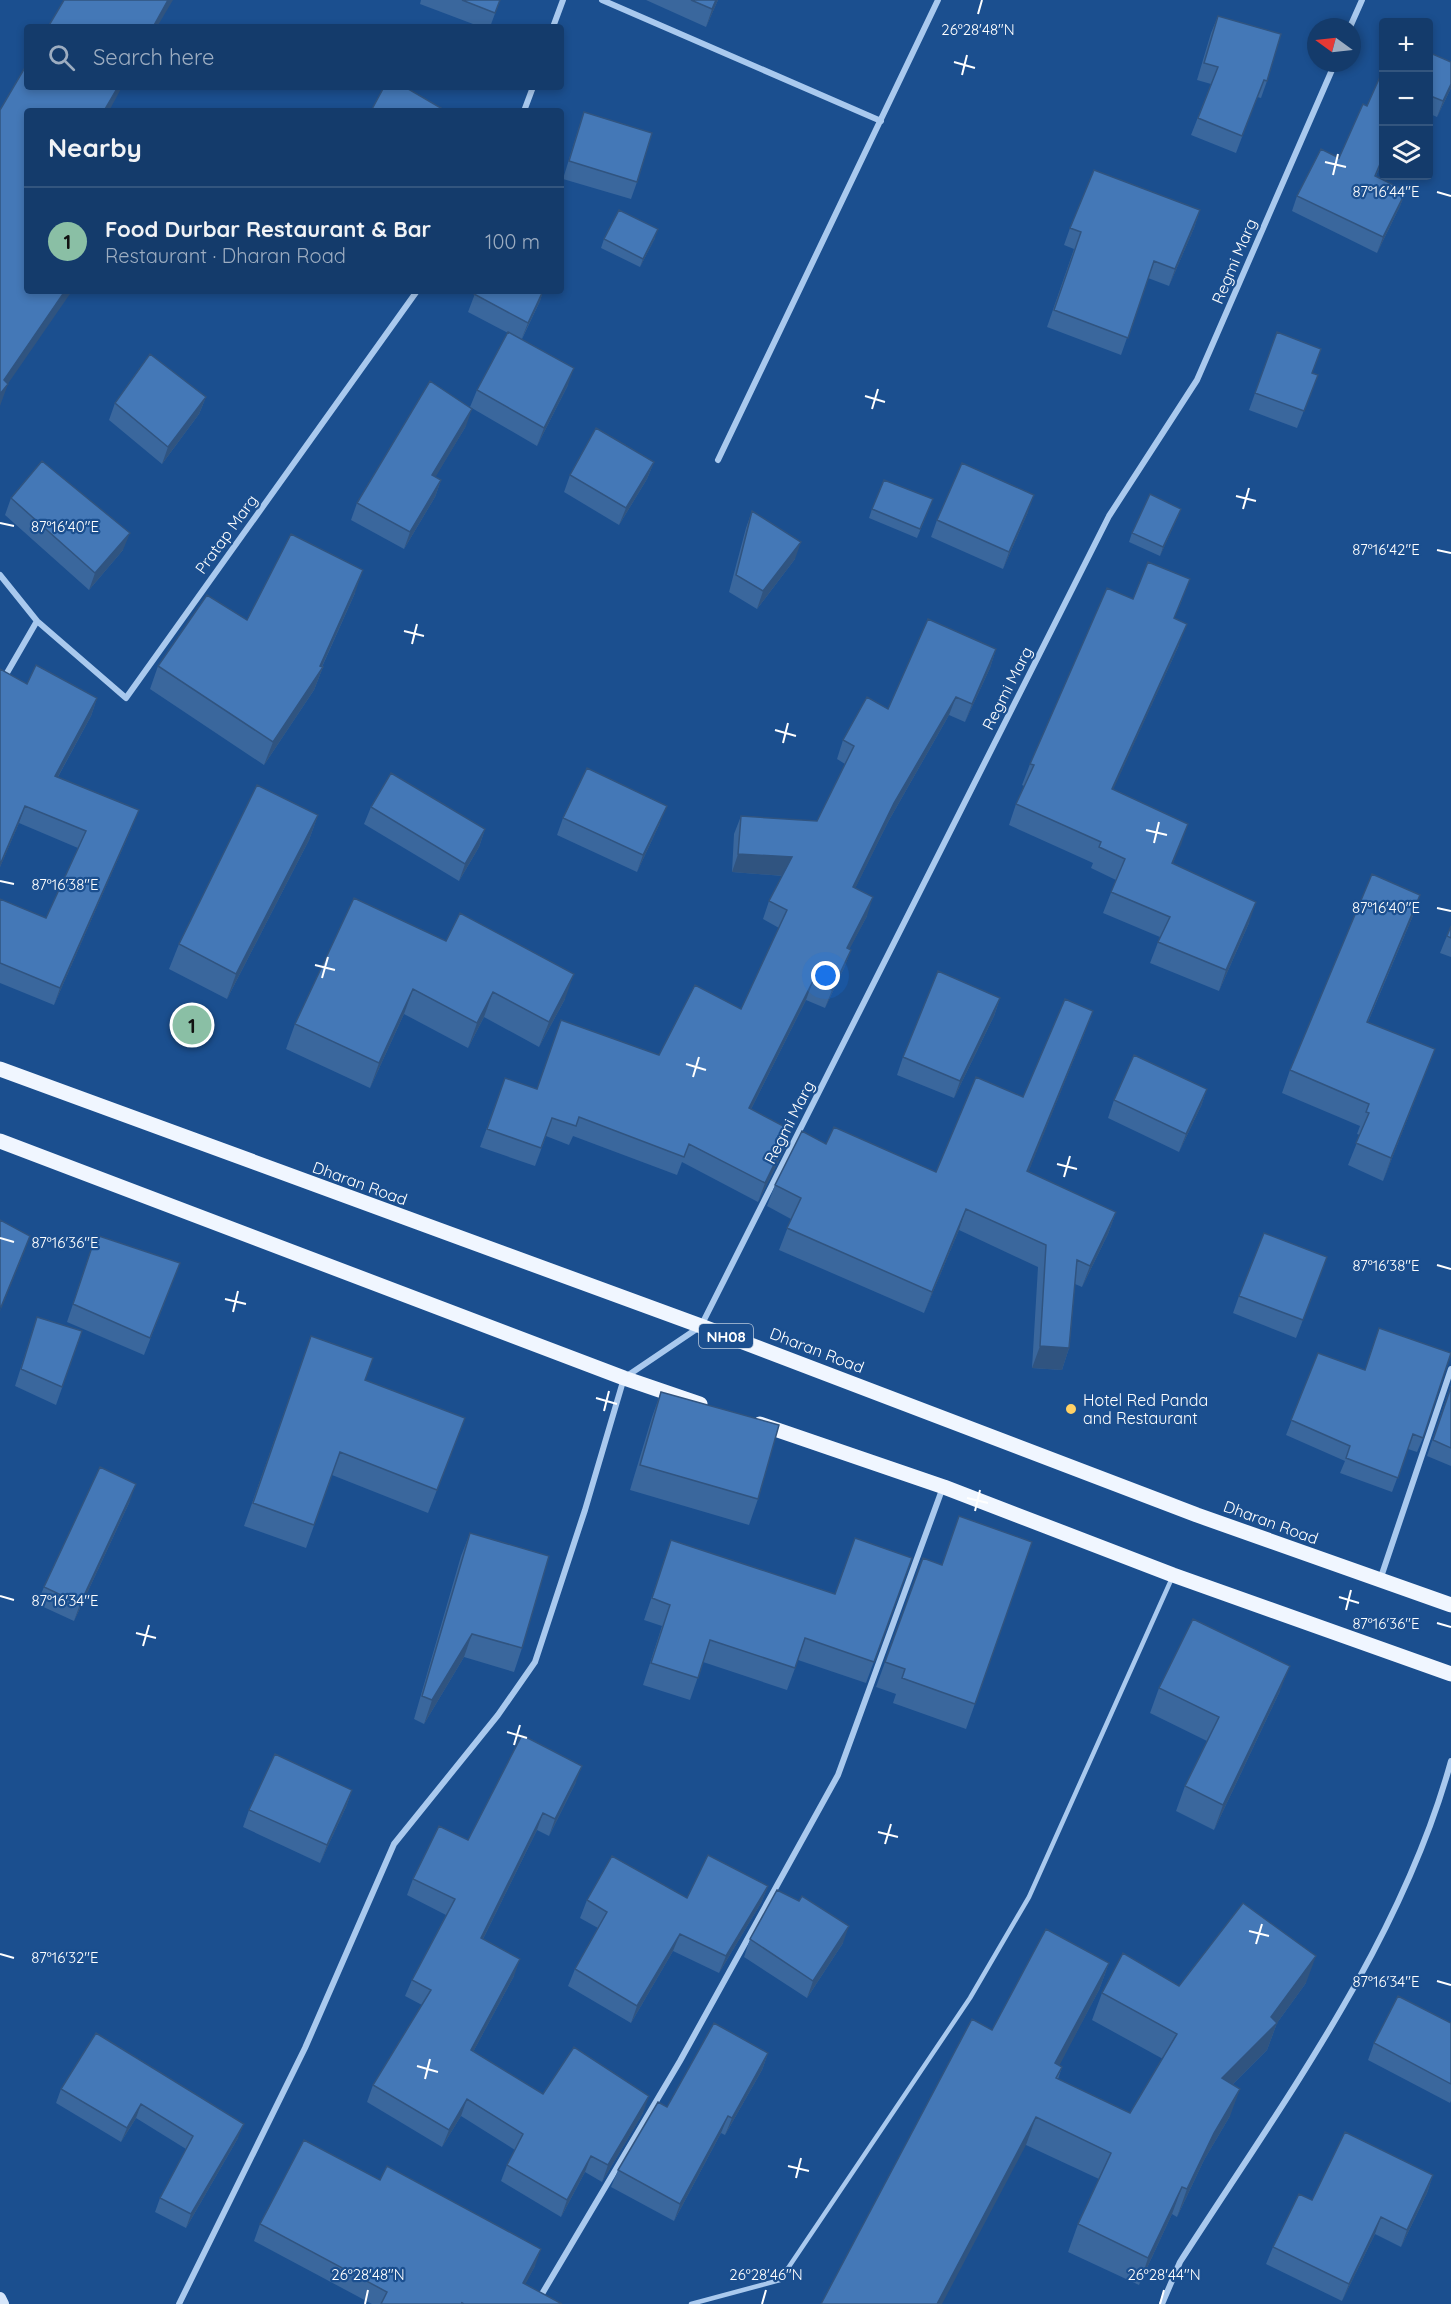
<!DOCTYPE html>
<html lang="en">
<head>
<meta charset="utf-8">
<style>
  body { margin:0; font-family:Quicksand,sans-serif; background:#1d4271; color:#f1f3f6 }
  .controls { position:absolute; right:18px; top:18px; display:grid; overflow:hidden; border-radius:6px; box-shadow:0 3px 9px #0003 }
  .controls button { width:54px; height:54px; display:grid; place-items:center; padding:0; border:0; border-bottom:2px solid #33557e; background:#143b6b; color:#f1f3f6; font:30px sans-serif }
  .compass { position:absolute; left:1307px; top:18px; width:54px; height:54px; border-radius:50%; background:#143b6b; box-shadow:0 3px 9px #0003; rotate:285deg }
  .you { position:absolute; left:826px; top:976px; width:21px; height:21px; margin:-15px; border:4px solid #fff; border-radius:50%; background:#1a73e8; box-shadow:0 0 0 9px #1a73e833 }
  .badge { display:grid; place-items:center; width:39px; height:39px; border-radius:50%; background:#8abfa5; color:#111; font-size:20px; font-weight:700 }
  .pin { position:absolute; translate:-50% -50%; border:3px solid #fff; box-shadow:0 2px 6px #0006 }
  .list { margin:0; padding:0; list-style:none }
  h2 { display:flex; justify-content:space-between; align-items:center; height:78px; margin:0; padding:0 24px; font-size:26px }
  h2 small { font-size:20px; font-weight:400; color:#9dadc1 }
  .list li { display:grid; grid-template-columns:39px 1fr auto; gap:18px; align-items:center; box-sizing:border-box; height:108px; padding:0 24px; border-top:2px solid #33557e }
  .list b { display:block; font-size:22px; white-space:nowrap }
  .list p { margin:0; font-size:20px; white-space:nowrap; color:#9dadc1 }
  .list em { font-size:20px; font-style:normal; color:#9dadc1 }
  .icon { flex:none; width:33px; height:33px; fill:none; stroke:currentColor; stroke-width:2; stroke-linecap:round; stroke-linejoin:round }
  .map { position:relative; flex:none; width:1451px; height:2304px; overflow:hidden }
  .search { position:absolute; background:#143b6b; box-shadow:0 3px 9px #0003; left:24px; top:24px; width:540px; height:66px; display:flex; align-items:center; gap:15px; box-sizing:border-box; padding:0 21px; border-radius:6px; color:#9dadc1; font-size:22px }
  .panel { position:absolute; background:#143b6b; box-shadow:0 3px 9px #0003; left:24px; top:108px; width:540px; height:186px; border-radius:6px }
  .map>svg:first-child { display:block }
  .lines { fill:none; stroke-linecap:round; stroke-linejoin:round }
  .service { stroke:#a9c9ee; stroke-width:4.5 }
  .minor { stroke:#a9c9ee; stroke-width:6 }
  .secondary { stroke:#d6e6fa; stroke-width:12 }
  .primary { stroke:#f0f6ff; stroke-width:15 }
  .wall { fill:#3a679d }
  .shaded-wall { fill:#305480 }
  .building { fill:#4478b7; stroke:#305480; stroke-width:1.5 }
  .ticks { fill:none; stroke:#fff; stroke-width:2 }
  .poi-dot { fill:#ffd166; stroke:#1b4f8f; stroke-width:2 }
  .labels { text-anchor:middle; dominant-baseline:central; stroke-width:4.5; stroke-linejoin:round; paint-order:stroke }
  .shield { fill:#1b4f8f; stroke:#bbcadd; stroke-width:1.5 }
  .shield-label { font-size:15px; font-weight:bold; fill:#fff }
  .street-label { font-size:16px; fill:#fff; stroke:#1b4f8f }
  .poi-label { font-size:16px; fill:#fff; stroke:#1b4f8f; text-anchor:start }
  .ticks-label { font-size:15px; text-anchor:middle; fill:#fff; stroke:#1b4f8f; stroke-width:4.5; stroke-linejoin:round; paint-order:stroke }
</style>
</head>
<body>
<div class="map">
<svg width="1451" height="2304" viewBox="0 0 1451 2304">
  <rect width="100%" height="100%" fill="#1b4f8f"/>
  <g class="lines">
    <path class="service" d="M691,2304L780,2280L970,1998L1029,1897L1172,1578"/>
    <path class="minor" d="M602,0L881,121
      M553,27L563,0
      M1350,27L1362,0
      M524,111L533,87
      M718,460L938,0
      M0,575L37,621L126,698L417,291
      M0,685L37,621
      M1380,1580L1451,1369
      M179,2304L305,2048L394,1844L498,1715L535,1662L585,1510L624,1378L701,1326L1109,516L1197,380L1335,63
      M536,2304L680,2061L838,1775L943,1487
      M1162,2304L1180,2262C1281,2105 1401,1943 1451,1761"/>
    <path class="secondary" d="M0,2298L3,2304"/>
    <path class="primary" d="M0,1069L701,1326L1197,1515L1451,1605
      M0,1141L624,1378L700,1404
      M760,1424L944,1487L1173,1575L1451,1674"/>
  </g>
  <path class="wall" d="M421,0H500L490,27H481L420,4Z
    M646,0H718L706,27Z
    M1218,16L1267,81L1261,98L1257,97L1236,153L1191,135L1211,84L1197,80L1211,33Z
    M1428,52L1451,88L1437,117L1428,113Z
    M584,112L637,182L631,199L563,179L578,130Z
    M1339,158L1383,159L1376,176L1406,191L1400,206L1377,253L1292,211L1297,196Z
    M1200,210L1194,228L1169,286L1148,278L1121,355L1047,327L1074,249L1064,245L1070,228Z
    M655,238L640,267L601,248L604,239Z
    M476,291H543L540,301L522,339L568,385L537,446L470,407L477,390L508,333L468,312Z
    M1277,332L1312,373L1318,375L1297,428L1249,410Z
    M206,397L199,414L162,464L109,420L115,403Z
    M466,426L435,477L441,480L435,497L404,549L351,520L357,503Z
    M654,462L647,479L619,525L564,492L570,475Z
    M11,498L123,550L89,590L5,515Z
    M933,499L917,538L869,518L872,509Z
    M1181,509L1160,556L1129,542L1132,533Z
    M752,511L795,559L757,609L729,592L746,528Z
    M1028,512L1003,569L931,537L937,520Z
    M355,593L322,667H323L314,690L264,765L150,689L158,666L247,620Z
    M1133,599L1182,600L1174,618L1179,645L1113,789L1188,824L1173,863L1249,923L1219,991L1150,963L1160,937L1103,913L1116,880L1091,868L1093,863L1009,825L1016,804L1024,786L1022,785L1030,764Z
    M996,649L990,668L965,722L949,715L888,822L855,888L867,916L849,949L851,950L844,968L825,1008L806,1000L751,1109L785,1148L758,1202L682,1162L677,1175L573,1136L569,1145L546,1136L535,1166L480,1147L505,1078L536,1089L659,1055L741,1009L779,928L763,919L769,901L783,876L732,872L734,834L741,816L817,821L845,764L837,759L843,740L888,709Z
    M0,669L27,684L97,698L91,716L58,777L132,827L54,1005L0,983V899L46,918L78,848L19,823L0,867Z
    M371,807L485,829L479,847L459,881L364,824Z
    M318,815L309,840L227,999L169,969L179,944Z
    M563,818L660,823L637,872L557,835Z
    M1420,895L1412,918L1368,1022L1426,1072L1383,1181L1348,1165L1360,1135L1357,1134L1360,1126L1282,1093L1290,1070Z
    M354,898L565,999L539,1047L484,1017L468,1048L404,1014L370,1088L286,1049L295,1024Z
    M1451,926V957L1440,953Z
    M1000,998L994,1016L954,1098L897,1075L903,1057Z
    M1085,1032L1028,1172L1116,1212L1108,1234L1082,1287L1075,1284L1069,1348L1062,1370L1032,1368L1038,1267L959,1230L924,1313L779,1250L791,1219L767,1206L775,1185L826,1144L936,1172L1023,1097Z
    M1207,1089L1201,1106L1179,1152L1108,1118L1114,1100Z
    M96,1235L180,1263L144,1355L67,1322Z
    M1327,1257L1296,1338L1233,1313L1239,1296Z
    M37,1317L82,1331L56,1405L15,1386Z
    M311,1336L365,1380L465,1418L428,1513L332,1475L306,1548L244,1526Z
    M1318,1353L1423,1438L1417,1452L1408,1449L1392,1492L1340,1473L1345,1461L1286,1435Z
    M1451,1385V1466L1427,1456Z
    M661,1392L758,1499L749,1525L630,1490L652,1417Z
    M130,1501L74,1621L37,1604L44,1587Z
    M470,1533L522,1648L514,1672L464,1657L424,1724L414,1719L461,1556Z
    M671,1540L835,1594L912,1558L866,1683L798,1660L787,1690L703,1662L690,1700L643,1685L662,1626L644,1620Z
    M1032,1542L966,1729L893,1703L896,1694L876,1687L923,1558L942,1565Z
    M1159,1688L1280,1691L1214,1830L1176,1811L1185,1786L1207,1741L1150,1713Z
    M576,1782L549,1836L537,1830L483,1939L514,1976L473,2052L543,2094L643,2113L602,2182L585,2172L561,2217L501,2181L507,2165L515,2150L461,2116L442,2147L367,2102L373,2085L422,2005L405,1996L412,1980L446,1915L407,1895L413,1879L468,1840Z
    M352,1790L346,1807L320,1863L243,1827L249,1810Z
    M768,1886L761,1903L719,1973L673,1951L631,2023L568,1986L575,1969L598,1928L580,1918L587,1900L687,1898Z
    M750,1939L843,1943L807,1998L744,1957Z
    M1109,1963L1099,1990L1059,2065L1062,2067L1058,2079L1130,2113L1163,2059L1092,2020L1102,1993L1179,1986L1306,1983L1277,2023L1267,2050L1233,2084L1230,2116L1204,2160L1177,2217L1172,2214L1139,2285L1068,2252L1078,2224L1099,2179L1026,2145L992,2030Z
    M1451,2023V2101L1450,2103L1368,2060L1374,2043Z
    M96,2033L238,2138L186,2228L155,2212L160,2198L186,2149L136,2118L121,2142L56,2103L61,2089Z
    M768,2053L762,2070L725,2135L721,2133L674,2221L611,2187L618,2170L667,2107Z
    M1433,2175L1427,2193L1401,2247L1375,2234L1342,2301L1266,2264L1273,2247L1312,2200Z
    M260,2224L535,2266L525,2284L562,2304H372L254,2241Z"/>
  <path class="shaded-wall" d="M168,0H173L157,27H153Z
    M716,0H718L706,27L712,9Z
    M1451,84V88L1437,117L1443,101Z
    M118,87H122L109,111H104Z
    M1406,191L1400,206L1377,253L1383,237Z
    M1200,210L1194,228L1169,286L1175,269Z
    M658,229L655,238L640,267L643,259Z
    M65,291H72L5,388L8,384L0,406V390L4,380Z
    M543,291L540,301L521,340L528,323Z
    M574,368L568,385L537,446L544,428Z
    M206,397L199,414L162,464L168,447Z
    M472,409L466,426L426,493L432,475Z
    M654,462L647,479L619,525L626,508Z
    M441,480L435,497L404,549L410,532Z
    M1034,495L1028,512L1003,569L1009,552Z
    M1181,509L1178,517L1160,556L1163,547Z
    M130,533L123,550L89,590L95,573Z
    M801,542L795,559L757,609L763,591Z
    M363,570L355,593L319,673L323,667L314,690L264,765L273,742L320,666Z
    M1190,579L1182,600L1166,639L1174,618Z
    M1187,624L1179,645L1104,810L1112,789Z
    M996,649L990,668L965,722L972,704Z
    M956,697L949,715L888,822L847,905L853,887L894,803Z
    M97,698L91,716L49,793L55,776Z
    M25,806L19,823L0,867V865Z
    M667,806L660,823L637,872L643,855Z
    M139,810L132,827L54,1005L60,988Z
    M318,815L309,840L227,999L236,974Z
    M1188,824L1181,845L1164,884L1172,863Z
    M485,829L479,847L459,881L465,864Z
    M738,854L792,857L785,876L732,872Z
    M1420,895L1412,918L1358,1044L1367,1022Z
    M873,897L867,916L840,967L847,948Z
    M1256,902L1249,923L1219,991L1226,970Z
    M851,950L844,968L825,1008L832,990Z
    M574,974L565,999L539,1047L549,1022Z
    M813,981L806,1000L742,1127L749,1108Z
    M413,989L404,1014L370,1088L379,1063Z
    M493,992L484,1017L468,1048L477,1023Z
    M1000,998L994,1016L954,1098L960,1081Z
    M1093,1011L1085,1032L1020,1193L1027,1171Z
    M1435,1049L1426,1072L1383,1181L1391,1158Z
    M1207,1089L1201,1106L1179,1152L1186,1134Z
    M791,1130L785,1148L758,1202L765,1183Z
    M966,1209L959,1230L924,1313L932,1292Z
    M1116,1212L1108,1234L1082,1287L1090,1266Z
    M30,1236L24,1253L0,1312L1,1307Z
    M1040,1346L1069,1348L1062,1370L1032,1368Z
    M136,1484L130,1501L74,1621L80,1604Z
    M472,1634L464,1657L424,1724L432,1700Z
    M1290,1666L1280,1691L1214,1830L1223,1805Z
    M582,1766L576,1782L549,1836L555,1819Z
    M352,1790L346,1807L320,1863L327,1845Z
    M543,1813L537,1830L475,1955L481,1938Z
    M768,1886L761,1903L719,1973L726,1956Z
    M849,1926L843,1943L807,1998L813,1981Z
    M680,1934L673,1951L631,2023L637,2006Z
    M1316,1956L1306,1983L1277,2023L1267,2050L1212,2105L1222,2078L1271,2017Z
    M520,1959L514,1976L465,2067L471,2050Z
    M1109,1963L1099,1990L1046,2091L1055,2063Z
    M768,2053L762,2070L725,2135L732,2118Z
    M1240,2089L1230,2116L1204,2160L1177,2217L1187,2189L1214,2133Z
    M649,2096L643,2113L602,2182L608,2165Z
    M467,2099L461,2116L442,2147L449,2130Z
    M141,2104L136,2118L121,2142L127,2128Z
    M728,2116L721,2133L674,2221L680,2204Z
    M1036,2117L1026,2145L942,2304H937Z
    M244,2124L238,2138L186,2228L191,2214Z
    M591,2156L585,2172L561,2217L567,2200Z
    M1433,2175L1427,2193L1401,2247L1407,2230Z
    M1182,2187L1172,2214L1139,2285L1148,2258Z
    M1381,2217L1375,2234L1342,2301L1349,2284Z
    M541,2249L535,2266L517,2300L523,2283Z"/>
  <path class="building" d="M64,0H168L153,27H48Z
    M462,0H500L495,13Z
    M691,0H716L712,9Z
    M1218,16L1281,34L1267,81L1264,80L1242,136L1198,118L1218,67L1204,63Z
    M1428,52L1451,62V84L1443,101L1428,95Z
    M27,64V87H118L104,111H27V291H65L4,380L8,384L0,394V110Z
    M1383,70V157L1375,176L1406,191L1383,237L1297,196L1321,149L1339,158L1363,104L1367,106Z
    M384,87H405L446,111H371Z
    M584,112L652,133L637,182L569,161Z
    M1094,170L1200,210L1175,269L1154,261L1128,338L1054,310L1081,232L1070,228Z
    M619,210L658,229L643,259L604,239Z
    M476,291H543L528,323L474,294Z
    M508,332L574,368L544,428L477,390Z
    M1277,332L1321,349L1312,373L1318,375L1304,411L1255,393Z
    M150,354L206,397L168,447L115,403Z
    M430,381L472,409L432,475L441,480L410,532L357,503Z
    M596,428L654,462L626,508L570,475Z
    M42,461L130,533L95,573L11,498Z
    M962,463L1034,495L1009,552L937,520Z
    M884,480L933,499L920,529L872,509Z
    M1150,494L1181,509L1163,547L1132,533Z
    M752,511L801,542L763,591L736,575Z
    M291,534L363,570L320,666L323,667L273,742L158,666L207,595L247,620Z
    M1148,562L1190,579L1174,618L1187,624L1112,789L1188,824L1172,863L1256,902L1226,970L1158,942L1170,917L1111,892L1125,859L1099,847L1101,842L1016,804L1034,765L1030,764L1107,588L1133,599Z
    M928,619L996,649L972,704L956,697L894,803L853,887L873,897L847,948L851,950L832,990L813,981L749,1108L791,1130L765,1183L689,1144L684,1157L579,1117L576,1126L552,1118L541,1148L487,1129L505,1078L537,1089L561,1020L659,1055L695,985L741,1009L787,910L769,901L792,857L738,854L741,816L817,821L854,746L843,740L867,697L888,709Z
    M36,665L97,698L55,776L139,810L60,988L0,963V899L46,918L86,831L25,806L0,865V669L27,684Z
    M587,768L667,806L643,855L563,818Z
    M391,773L485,829L465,864L371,807Z
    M257,785L318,815L236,974L179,944Z
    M1372,874L1420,895L1367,1022L1435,1049L1391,1158L1356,1143L1369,1113L1366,1112L1369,1104L1290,1070Z
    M354,898L446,941L460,913L574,974L549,1022L493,992L477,1023L413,989L379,1063L295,1024Z
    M1451,926V938L1447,936Z
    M938,971L1000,998L960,1081L903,1057Z
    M1065,999L1093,1011L1027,1171L1116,1212L1090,1266L1077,1260L1069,1348L1040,1346L1046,1245L966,1209L932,1292L787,1228L801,1198L775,1185L802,1131L826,1144L834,1127L936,1172L976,1077L1023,1097Z
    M1134,1055L1207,1089L1186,1134L1114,1100Z
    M0,1220L30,1236L1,1307L0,1306Z
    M1264,1233L1327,1257L1303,1320L1239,1296Z
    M96,1235L180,1263L150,1338L73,1304Z
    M37,1317L82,1331L62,1387L21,1369Z
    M1379,1328L1451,1353L1423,1438L1413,1434L1398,1478L1346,1458L1350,1446L1291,1420L1318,1353L1365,1370Z
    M311,1336L373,1358L365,1380L465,1418L437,1490L340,1452L314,1525L253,1503Z
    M1451,1387V1448L1433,1440Z
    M661,1392L779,1425L758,1499L640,1465Z
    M100,1467L136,1484L80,1604L44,1587Z
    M959,1516L1032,1542L975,1704L902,1678L905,1669L885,1662L923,1558L942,1565Z
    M470,1533L549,1556L522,1648L472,1634L432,1700L422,1696Z
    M855,1538L912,1558L874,1662L805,1638L795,1668L710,1640L698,1678L651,1663L670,1605L652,1598L671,1540L835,1594Z
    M1193,1619L1290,1666L1223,1805L1185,1786L1219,1717L1159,1688Z
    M522,1735L582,1766L555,1819L543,1813L481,1938L520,1959L471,2050L543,2094L574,2047L649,2096L608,2165L591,2156L567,2200L507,2165L523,2134L467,2099L449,2130L373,2085L431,1990L412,1980L455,1899L413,1879L439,1826L468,1840Z
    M275,1754L352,1790L327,1845L249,1810Z
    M708,1855L768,1886L726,1956L680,1934L637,2006L575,1969L607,1912L587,1900L612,1856L687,1898Z
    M777,1890L799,1901L802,1896L849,1926L813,1981L750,1939Z
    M1243,1903L1316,1956L1271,2017L1277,2023L1222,2078L1240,2089L1214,2133L1187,2189L1182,2187L1148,2258L1078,2224L1111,2153L1036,2117L937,2304H821L972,2019L992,2030L1046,1929L1109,1963L1055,2063L1062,2067L1056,2078L1130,2113L1177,2034L1102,1993L1123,1953L1179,1986Z
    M1398,1996L1451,2023V2084L1374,2043Z
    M714,2023L768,2053L732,2118L728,2116L680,2204L618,2170L658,2102L667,2107Z
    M96,2033L244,2124L191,2214L160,2198L193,2136L141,2104L127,2128L61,2089Z
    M1345,2132L1433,2175L1407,2230L1381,2217L1349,2284L1273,2247L1299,2194L1312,2200Z
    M304,2140L380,2180L387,2166L541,2249L523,2283L562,2304H464L462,2303V2304H381L387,2292L260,2224Z"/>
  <path class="ticks" d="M978,14L982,0M954,62L975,68M962,75L967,55M1325,162L1346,167M1333,175L1338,154M1437,192L1451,196M865,396L885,402M872,409L878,389M1236,496L1256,501M1243,509L1249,488M0,523L14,526M1437,550L1451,553M404,631L424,636M412,644L417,624M775,730L796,736M783,743L788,723M1146,830L1167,835M1154,843L1159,822M0,881L14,884M1437,908L1451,911M315,965L335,970M322,978L328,957M686,1064L706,1070M693,1077L699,1057M1057,1164L1077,1169M1064,1177L1070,1156M0,1238L14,1242M1437,1265L1451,1269M225,1299L246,1304M233,1312L238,1291M596,1398L617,1404M604,1411L609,1391M967,1498L988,1503M975,1511L980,1490M0,1596L14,1600M1339,1597L1359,1603M1346,1610L1351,1590M1437,1623L1451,1627M136,1633L156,1638M143,1646L149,1625M507,1732L527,1738M514,1745L520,1725M878,1832L898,1837M885,1844L891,1824M1249,1931L1269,1936M1256,1944L1262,1924M0,1954L14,1958M1437,1981L1451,1985M417,2066L438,2072M425,2079L430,2059M788,2166L809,2171M796,2178L801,2158M365,2304L368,2290M762,2304L766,2290M1160,2304L1164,2290"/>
  <circle class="poi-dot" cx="1071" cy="1409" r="6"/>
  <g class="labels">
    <rect class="shield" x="699" y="1324" width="54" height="24" rx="4.5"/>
    <g class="shield-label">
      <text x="726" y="1336">NH08</text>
    </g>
    <g class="street-label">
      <text transform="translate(1234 261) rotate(-67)">Regmi Marg</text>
      <text transform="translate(226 534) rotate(-54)">Pratap Marg</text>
      <text transform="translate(1007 688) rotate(-63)">Regmi Marg</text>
      <text transform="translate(789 1122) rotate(-63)">Regmi Marg</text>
      <text transform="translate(360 1183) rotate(20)">Dharan Road</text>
      <text transform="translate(817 1350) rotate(21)">Dharan Road</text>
      <text transform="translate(1271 1522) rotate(20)">Dharan Road</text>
    </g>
    <g class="poi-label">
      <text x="1083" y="1400">Hotel Red Panda<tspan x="1083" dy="18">and Restaurant</tspan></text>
    </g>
  </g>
  <g class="ticks-label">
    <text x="978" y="35">26°28'48"N</text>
    <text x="1386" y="197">87°16'44"E</text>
    <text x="65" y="532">87°16'40"E</text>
    <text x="1386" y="555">87°16'42"E</text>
    <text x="65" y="890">87°16'38"E</text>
    <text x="1386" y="913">87°16'40"E</text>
    <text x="65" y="1248">87°16'36"E</text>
    <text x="1386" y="1271">87°16'38"E</text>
    <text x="65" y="1606">87°16'34"E</text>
    <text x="1386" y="1629">87°16'36"E</text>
    <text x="65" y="1963">87°16'32"E</text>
    <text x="1386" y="1987">87°16'34"E</text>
    <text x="368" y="2280">26°28'48"N</text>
    <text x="766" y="2280">26°28'46"N</text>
    <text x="1164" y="2280">26°28'44"N</text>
  </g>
</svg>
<div class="controls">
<button>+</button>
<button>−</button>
<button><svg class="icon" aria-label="layers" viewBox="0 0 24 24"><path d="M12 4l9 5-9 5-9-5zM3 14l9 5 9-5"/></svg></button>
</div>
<svg class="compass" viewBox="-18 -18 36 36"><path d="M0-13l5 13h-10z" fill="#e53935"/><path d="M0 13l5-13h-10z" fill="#9dadc1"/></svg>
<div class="you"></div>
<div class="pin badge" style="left:192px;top:1025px">1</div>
<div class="search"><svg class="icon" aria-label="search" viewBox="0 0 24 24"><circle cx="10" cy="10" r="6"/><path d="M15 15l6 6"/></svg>Search here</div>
<section class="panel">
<h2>Nearby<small></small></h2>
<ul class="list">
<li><span class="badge">1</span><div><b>Food Durbar Restaurant &amp; Bar</b><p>Restaurant · Dharan Road</p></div><em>100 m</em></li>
</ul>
</section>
</div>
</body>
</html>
